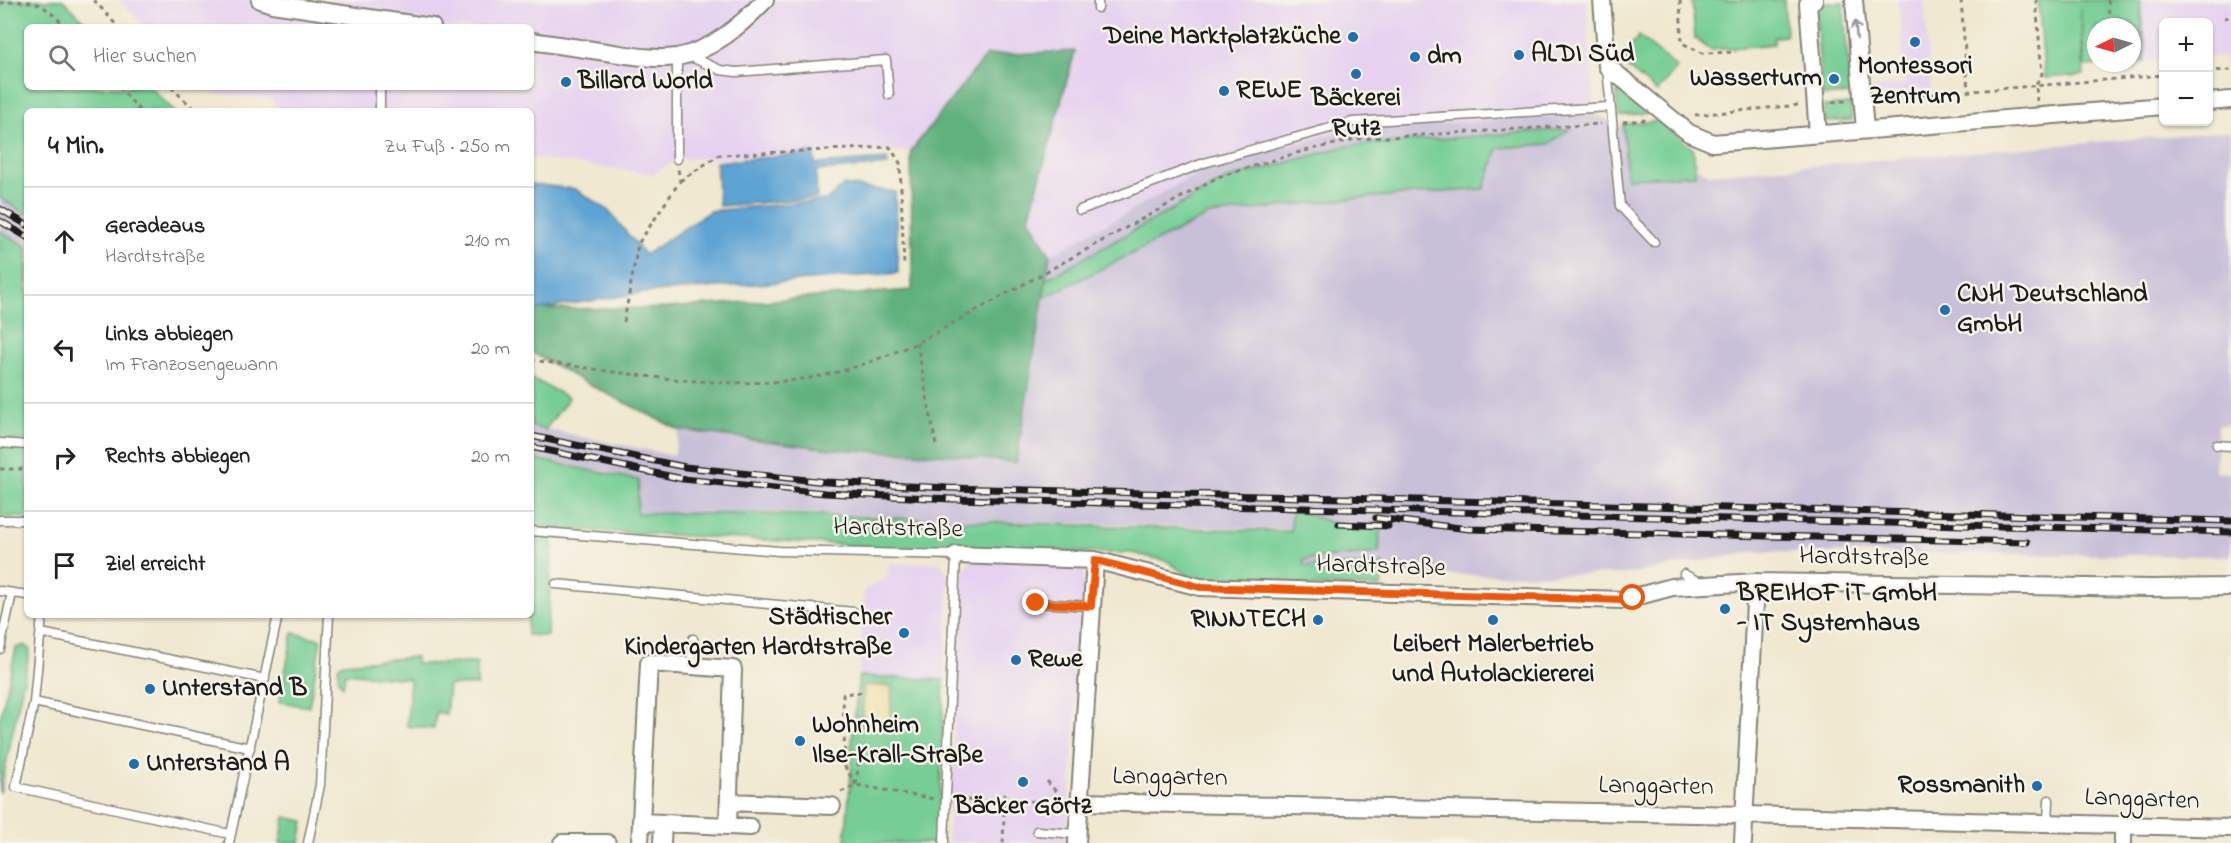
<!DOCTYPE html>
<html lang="de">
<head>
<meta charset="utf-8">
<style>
  body { margin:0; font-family:"Indie Flower",sans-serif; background:#f6f6f6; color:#222 }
  .controls { position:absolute; right:18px; top:18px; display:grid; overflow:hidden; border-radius:9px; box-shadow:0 2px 4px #0004 }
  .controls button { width:54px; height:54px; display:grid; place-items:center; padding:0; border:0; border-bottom:2px solid #e0e0e0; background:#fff; color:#222; font:30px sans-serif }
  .compass { position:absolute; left:2087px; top:18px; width:54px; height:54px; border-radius:50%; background:#fff; box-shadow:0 2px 4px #0004; rotate:265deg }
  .stop { position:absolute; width:18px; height:18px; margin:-14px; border:4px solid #ea580c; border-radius:50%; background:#fff }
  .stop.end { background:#ea580c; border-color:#fff; box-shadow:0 2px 6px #0008 }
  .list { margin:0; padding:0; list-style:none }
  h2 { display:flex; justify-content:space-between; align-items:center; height:78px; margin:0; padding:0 24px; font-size:26px }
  h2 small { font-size:20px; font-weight:400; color:#767676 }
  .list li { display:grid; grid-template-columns:39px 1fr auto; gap:18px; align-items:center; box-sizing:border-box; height:108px; padding:0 24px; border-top:2px solid #e0e0e0 }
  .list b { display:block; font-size:22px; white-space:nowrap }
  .list p { margin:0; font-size:20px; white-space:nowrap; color:#767676 }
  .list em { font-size:20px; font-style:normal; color:#767676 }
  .icon { flex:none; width:33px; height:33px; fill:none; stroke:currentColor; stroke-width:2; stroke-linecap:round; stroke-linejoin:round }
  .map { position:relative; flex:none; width:2231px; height:843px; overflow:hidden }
  .search { position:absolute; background:#fff; box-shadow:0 2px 4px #0004; left:24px; top:24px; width:510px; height:66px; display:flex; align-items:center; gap:15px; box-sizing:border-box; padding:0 21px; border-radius:9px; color:#767676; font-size:22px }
  .panel { position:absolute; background:#fff; box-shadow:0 2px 4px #0004; left:24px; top:108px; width:510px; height:510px; border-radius:9px }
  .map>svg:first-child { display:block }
  .built { fill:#e6d2f0 }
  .industrial { fill:#c8bfd8 }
  .green { fill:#76ce94; stroke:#497558; stroke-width:1.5; fill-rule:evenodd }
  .forest { fill:#60b17e; stroke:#3e664d; stroke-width:1.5 }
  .sand { fill:#eeda9e; stroke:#857b5d; stroke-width:1.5 }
  .water { fill:#5da3d3; stroke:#3c6078; stroke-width:1.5 }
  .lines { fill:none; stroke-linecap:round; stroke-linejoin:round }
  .lane-casing { stroke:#868276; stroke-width:11 }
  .street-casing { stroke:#868276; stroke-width:20 }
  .path { stroke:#868276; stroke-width:3; stroke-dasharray:4.5 4.5; stroke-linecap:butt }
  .lane { stroke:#fff; stroke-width:8 }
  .street { stroke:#fff; stroke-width:16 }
  .rail-casing { stroke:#1c1c1c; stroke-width:7 }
  .rail { stroke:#f7f3e8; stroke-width:4.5; stroke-dasharray:14; stroke-linecap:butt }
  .oneway { stroke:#999 }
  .route { stroke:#ea580c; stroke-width:8 }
  .poi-dot { fill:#1f6fb2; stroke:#f7f3e8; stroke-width:2 }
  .labels { text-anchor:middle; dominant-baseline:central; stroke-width:5; stroke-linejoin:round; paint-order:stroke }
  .poi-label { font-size:26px; font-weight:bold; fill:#1c1c1c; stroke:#f7f3e8; text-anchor:start }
  .street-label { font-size:26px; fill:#1c1c1c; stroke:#f7f3e8 }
</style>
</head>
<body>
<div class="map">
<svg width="2231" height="843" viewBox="0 0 2231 843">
  <rect width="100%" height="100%" fill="#f7f3e8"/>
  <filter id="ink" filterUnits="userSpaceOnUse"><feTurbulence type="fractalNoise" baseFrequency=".0167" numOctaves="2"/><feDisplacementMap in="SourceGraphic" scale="12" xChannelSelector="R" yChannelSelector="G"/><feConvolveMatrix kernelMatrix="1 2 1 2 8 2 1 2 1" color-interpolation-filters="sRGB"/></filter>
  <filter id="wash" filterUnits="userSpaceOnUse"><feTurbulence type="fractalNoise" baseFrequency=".008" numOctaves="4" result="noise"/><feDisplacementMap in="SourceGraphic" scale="24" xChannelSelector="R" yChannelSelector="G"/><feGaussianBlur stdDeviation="1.35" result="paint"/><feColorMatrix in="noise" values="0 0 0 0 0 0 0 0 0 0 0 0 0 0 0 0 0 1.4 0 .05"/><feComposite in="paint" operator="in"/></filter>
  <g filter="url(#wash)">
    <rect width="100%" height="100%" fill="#f0e8d0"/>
    <path class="built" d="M119,0H1586L1595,114L1351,129L1204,170L1050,255L1029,218L1075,51L986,55L911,151L677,159L654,174L531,158V111H280L270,98L212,93L207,87H531V27H146Z
      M1898,0H1924L1931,89L1874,95L1873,88L1906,84Z
      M2140,0H2231V63L2225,64L2224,56L2209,57L2208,22H2164L2163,61L2145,62Z
      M971,561L1070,564L1084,572L1067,843H948L962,574Z
      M889,563H940L949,575L944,680L859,676L864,590L887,578Z"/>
    <path class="industrial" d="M1595,114L1709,174L2231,131V424L2218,425L2215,472L2231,473V556L1753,552L1627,574L1291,576L1290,529L952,520L823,513H637L639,479L531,456V426L674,456L679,430L830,449L955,455L1016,463L1050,255L1204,170L1351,129Z
      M0,198L27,215V247L0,231Z"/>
    <path class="green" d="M0,0H63L90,27H27V87H150L174,111H27V215L0,198Z
      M1705,0H1784L1786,36L1774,37V44L1710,50L1695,38L1692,1Z
      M2038,0H2140L2145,62L2085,66L2080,8L2084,75L2045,78ZM2096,27H2132V63H2096Z
      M1843,2L1851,94L1822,96L1815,4Z
      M1639,36L1677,68L1657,92L1619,61Z
      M1619,90L1622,91L1649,113L1619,116L1616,95Z
      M1851,104L1852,120L1825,122L1824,106Z
      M1662,121L1694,150L1695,175L1627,178L1623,124Z
      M1570,129L1549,144L1498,148L1484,189L1346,199L1209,215L1043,298L1046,279L1225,180L1346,146Z
      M0,231L27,247V441L0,439Z
      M531,378L569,398L545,430L531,426Z
      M0,444L27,446V517H0Z
      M531,458L639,480L637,513L821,515L1096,526L1291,531L1292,509L1350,529H1380L1379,553L1303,560L1305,566L1383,564L1381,587L1199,584L1167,561L1132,553L955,551L531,527Z
      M531,534L553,536L547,636L527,635L528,615H531Z
      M293,633L321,639L309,707L279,702Z
      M24,645L30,650L0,793V719L16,648Z
      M416,657V664L477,663V685H449L446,714L436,712L434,729L407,726L410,679L345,673L343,686L338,680V667L343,663Z
      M859,676L944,680L939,843H845L852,761L850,759Z
      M285,817L304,821L300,843H280Z"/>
    <path class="forest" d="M1075,51L1029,218L1050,255L1016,463L955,455L830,449L679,430L588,384L531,352V309L666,308L912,290L911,151L986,55Z"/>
    <path class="sand" d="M864,685L892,687L890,725L862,724Z"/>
    <path class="water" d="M814,153L815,164L887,159L888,165L816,171L817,198L719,206L716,162Z
      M531,184L575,189L608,210L645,255L710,211L827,200L844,185L895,192L898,273L641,293L535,310L531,309Z"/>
  </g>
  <g filter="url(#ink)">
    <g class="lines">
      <g class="lane-casing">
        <path id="lane" d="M1098,0V8
          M687,55L720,70L736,72L886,60L889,95
          M1607,67L1620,206L1654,242
          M380,111V87
          M677,159V57
          M1080,210L1204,163L1352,122L1609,107
          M0,443L27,445
          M2217,445L2231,446
          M0,520H27
          M531,531L779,551L956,555L944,843
          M1684,574L1701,583
          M556,584L854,612
          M0,591L27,595
          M1036,603L1091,606
          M42,615L34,702L16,787L230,834
          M41,633L265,679
          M0,649L12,593
          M691,665L693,639
          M34,702L250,748
          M2048,822L2049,800
          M1037,831L1078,834
          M229,843L278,615
          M308,843L320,785L329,615"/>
      </g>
      <g class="street-casing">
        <path id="street" d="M260,0L272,4L432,27
          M1602,0L1607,66L1689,133L1713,143L2164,106
          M1814,0L1808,4L1818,134
          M1854,0L1865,130
          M531,41C558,45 586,49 613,53C634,56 656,60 677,57C712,51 741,25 765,0
          M2208,102L2231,100
          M956,555L1095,560L1200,587L1624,600L1672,587L1756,582L2151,588L2231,587
          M729,802L832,806
          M1079,802L1745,815L2231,828
          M642,822L750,827
          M562,843H607
          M640,843L649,663L733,669L728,825
          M662,843L663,823
          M1077,843L1095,560
          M1743,843L1756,582
          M2123,843V824"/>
      </g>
      <path class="path" d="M94,0L118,27
        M1680,0L1682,43L1702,53L1736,52
        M1961,0L1968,91
        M2036,0L2042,74L2036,84L2037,101
        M2108,0L2110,27
        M0,3C38,0 39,0 66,27
        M2224,18L2231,17
        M2208,71L2231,70
        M119,87L140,111
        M171,87L196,111
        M1877,99L2164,75
        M1832,102L1846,101
        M1695,115L1799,105
        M1623,122L1646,120
        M680,181L719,155L890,147L900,163L904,267
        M624,322L638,244L680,181L678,169
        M917,343L936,445
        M531,360C627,373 750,398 845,370C870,363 893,353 917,343L1218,177L1300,152L1357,139L1601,124
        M0,469H27
        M1047,781L1063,800
        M856,784L860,751
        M856,785L845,767L843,694L864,692
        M841,792L856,785L934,799
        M958,800L1063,802
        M1003,843L1005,789"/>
      <use href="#lane" class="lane"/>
      <use href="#street" class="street"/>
      <g class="rail-casing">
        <path id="rail" d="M0,209L27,225
          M0,221L27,237
          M531,436L685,467L826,482L948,488L2231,521
          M531,447L683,479L825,493L953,499L2231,532
          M1376,518L1469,529L2027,542
          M1339,524L1388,526"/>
      </g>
      <use href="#rail" class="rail"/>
    </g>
    <defs><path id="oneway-shaft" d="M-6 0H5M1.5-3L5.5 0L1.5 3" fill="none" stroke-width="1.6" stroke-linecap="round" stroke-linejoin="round" transform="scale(1.5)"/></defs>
    <use class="oneway" href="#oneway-shaft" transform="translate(1856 30) rotate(-95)"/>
  </g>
  <g class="lines" filter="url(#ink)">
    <path class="route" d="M1036,603L1091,606L1095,560L1200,587L1624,600L1633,598"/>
  </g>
  <g class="poi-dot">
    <circle cx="1353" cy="37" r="6"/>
    <circle cx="1915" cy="42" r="6"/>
    <circle cx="1519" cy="55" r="6"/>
    <circle cx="1415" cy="57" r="6"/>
    <circle cx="1356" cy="74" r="6"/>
    <circle cx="1834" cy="79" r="6"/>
    <circle cx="566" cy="82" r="6"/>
    <circle cx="1224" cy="91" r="6"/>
    <circle cx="1945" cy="310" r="6"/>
    <circle cx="1725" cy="609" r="6"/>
    <circle cx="1318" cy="620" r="6"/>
    <circle cx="1493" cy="620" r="6"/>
    <circle cx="904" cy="633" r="6"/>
    <circle cx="1016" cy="660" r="6"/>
    <circle cx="150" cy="689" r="6"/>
    <circle cx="800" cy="741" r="6"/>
    <circle cx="134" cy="764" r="6"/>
    <circle cx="1023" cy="782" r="6"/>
    <circle cx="2037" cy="786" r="6"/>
  </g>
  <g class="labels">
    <g class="poi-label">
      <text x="1341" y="37" text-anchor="end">Deine Marktplatzküche</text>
      <text x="1531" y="55">ALDI Süd</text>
      <text x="1427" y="57">dm</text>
      <text x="1915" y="67" text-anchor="middle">Montessori<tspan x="1915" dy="30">Zentrum</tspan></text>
      <text x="1822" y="79" text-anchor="end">Wasserturm</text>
      <text x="578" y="82">Billard World</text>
      <text x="1236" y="91">REWE</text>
      <text x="1356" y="99" text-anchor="middle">Bäckerei<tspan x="1356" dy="30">Rutz</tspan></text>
      <text x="1957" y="295">CNH Deutschland<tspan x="1957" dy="30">GmbH</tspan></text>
      <text x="1737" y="594">BREIHOF iT GmbH<tspan x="1737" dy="30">- IT Systemhaus</tspan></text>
      <text x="892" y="618" text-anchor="end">Städtischer<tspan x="892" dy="30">Kindergarten Hardtstraße</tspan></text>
      <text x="1306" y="620" text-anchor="end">RINNTECH</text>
      <text x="1493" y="645" text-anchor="middle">Leibert Malerbetrieb<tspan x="1493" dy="30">und Autolackiererei</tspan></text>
      <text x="1028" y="660">Rewe</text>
      <text x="162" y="689">Unterstand B</text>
      <text x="812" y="726">Wohnheim<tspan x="812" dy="30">Ilse-Krall-Straße</tspan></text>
      <text x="146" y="764">Unterstand A</text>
      <text x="2025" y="786" text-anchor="end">Rossmanith</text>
      <text x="1023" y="807" text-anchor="middle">Bäcker Görtz</text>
    </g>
    <g class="street-label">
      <text transform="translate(898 529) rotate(1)">Hardtstraße</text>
      <text transform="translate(1864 558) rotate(1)">Hardtstraße</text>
      <text transform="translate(1381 567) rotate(2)">Hardtstraße</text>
      <text transform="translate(1170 778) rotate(1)">Langgarten</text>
      <text transform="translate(1656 787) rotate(1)">Langgarten</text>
      <text transform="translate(2142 800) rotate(2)">Langgarten</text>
    </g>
  </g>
</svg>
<div class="controls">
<button>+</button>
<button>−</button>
</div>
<svg class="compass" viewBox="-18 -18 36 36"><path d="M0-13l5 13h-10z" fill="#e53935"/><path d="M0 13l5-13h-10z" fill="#767676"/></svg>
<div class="stop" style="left:1633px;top:598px"></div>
<div class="stop end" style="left:1036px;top:603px"></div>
<div class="search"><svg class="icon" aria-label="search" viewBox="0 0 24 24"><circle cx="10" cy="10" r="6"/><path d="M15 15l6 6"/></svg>Hier suchen</div>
<section class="panel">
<h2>4 Min.<small>Zu Fuß · 250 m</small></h2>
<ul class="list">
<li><svg class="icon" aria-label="ahead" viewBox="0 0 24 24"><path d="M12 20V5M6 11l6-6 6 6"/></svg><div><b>Geradeaus</b><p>Hardtstraße</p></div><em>210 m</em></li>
<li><svg class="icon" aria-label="left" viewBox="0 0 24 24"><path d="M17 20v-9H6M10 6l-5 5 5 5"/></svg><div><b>Links abbiegen</b><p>Im Franzosengewann</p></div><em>20 m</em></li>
<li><svg class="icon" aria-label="right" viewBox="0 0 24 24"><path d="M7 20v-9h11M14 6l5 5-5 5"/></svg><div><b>Rechts abbiegen</b></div><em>20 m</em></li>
<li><svg class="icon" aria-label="arrive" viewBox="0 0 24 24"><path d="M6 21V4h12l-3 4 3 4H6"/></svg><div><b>Ziel erreicht</b></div></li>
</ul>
</section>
</div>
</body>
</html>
